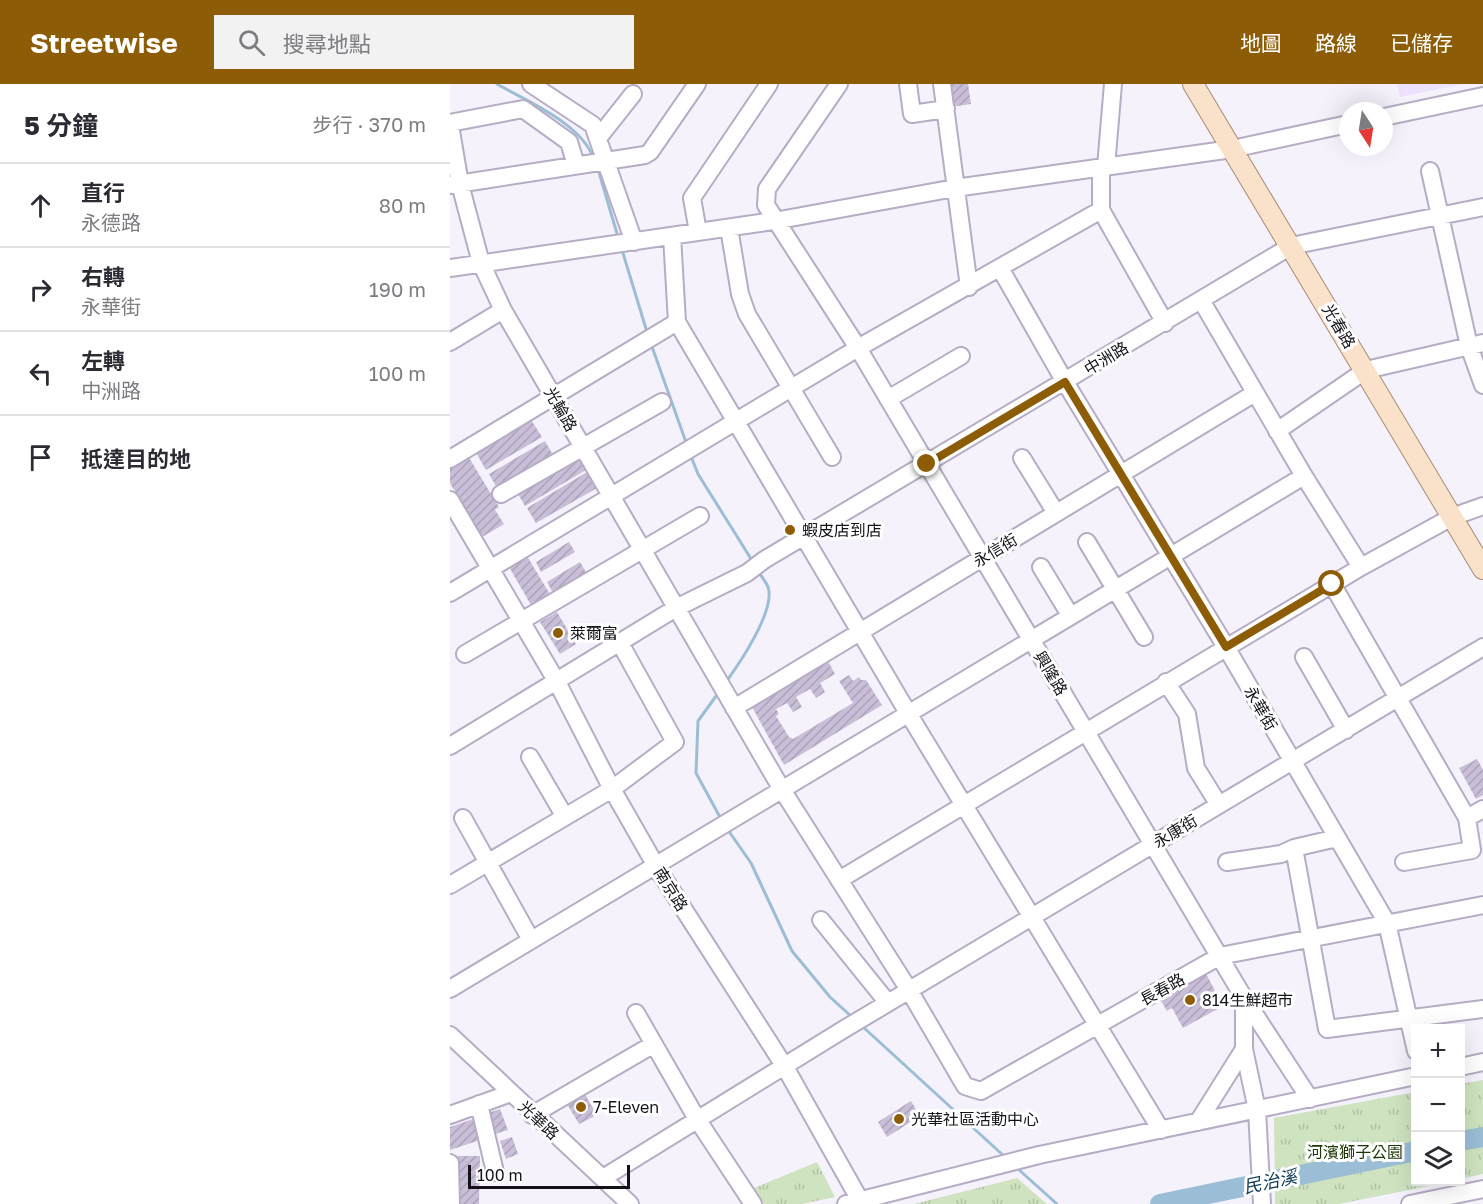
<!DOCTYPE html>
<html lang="zh-TW">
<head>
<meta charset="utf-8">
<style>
  body { margin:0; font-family:"Golos Text","Noto Sans TC",sans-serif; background:#f2f2f3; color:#2b2b33 }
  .controls { position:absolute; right:18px; bottom:18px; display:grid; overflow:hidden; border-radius:0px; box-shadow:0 6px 24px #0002 }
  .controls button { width:54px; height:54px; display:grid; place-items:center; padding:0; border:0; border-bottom:2px solid #e1e1e2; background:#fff; color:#2b2b33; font:30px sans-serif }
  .compass { position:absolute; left:889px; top:18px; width:54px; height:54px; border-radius:50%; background:#fff; box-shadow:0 6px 24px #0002; rotate:168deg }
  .scale { position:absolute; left:18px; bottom:15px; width:162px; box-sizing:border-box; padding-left:6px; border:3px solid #151119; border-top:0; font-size:16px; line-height:21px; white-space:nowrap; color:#151119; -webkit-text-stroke:4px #fff; paint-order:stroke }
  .stop { position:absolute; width:18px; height:18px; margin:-14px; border:4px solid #8d5c07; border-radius:50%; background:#fff }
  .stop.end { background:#8d5c07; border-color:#fff; box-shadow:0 2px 6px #0008 }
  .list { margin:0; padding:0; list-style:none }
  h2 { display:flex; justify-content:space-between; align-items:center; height:78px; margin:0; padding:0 24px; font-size:26px }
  h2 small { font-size:20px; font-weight:400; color:#7c7c81 }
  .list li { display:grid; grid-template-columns:39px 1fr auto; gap:18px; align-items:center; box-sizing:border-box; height:84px; padding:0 24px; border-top:2px solid #e1e1e2 }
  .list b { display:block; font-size:22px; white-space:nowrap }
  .list p { margin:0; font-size:20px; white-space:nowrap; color:#7c7c81 }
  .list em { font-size:20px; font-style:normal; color:#7c7c81 }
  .icon { flex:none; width:33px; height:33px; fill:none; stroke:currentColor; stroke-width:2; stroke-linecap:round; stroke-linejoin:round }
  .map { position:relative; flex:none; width:1033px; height:1120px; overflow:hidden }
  header { display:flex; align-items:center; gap:36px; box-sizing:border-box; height:84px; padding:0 30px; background:#8d5c07; color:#fff }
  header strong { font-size:28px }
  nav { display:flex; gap:33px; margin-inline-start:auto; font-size:21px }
  .search { width:420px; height:54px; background:#f2f2f3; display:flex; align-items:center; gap:15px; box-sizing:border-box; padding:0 21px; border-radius:0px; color:#7c7c81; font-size:22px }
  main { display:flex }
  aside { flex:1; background:#fff }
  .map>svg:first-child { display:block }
  .built { fill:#ede2fc }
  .park { fill:url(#park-tufts) }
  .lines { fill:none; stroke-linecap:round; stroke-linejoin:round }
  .stream { stroke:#9bbed6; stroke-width:3 }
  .river { stroke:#9bbed6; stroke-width:20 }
  .building { fill:url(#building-hatch) }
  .minor-casing { stroke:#b6acc4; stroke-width:20 }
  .major-casing { stroke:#a88c75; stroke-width:22 }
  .minor { stroke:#fff; stroke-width:16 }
  .major { stroke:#fae2ca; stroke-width:20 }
  .route { stroke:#8d5c07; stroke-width:8 }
  .poi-dot { fill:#8d5c07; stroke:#fff; stroke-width:2 }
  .labels { text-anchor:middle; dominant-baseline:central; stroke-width:6; stroke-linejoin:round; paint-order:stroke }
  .street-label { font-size:16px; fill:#151119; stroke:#fff }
  .poi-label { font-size:16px; fill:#151119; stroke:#fff; text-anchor:start }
  .park-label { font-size:16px; fill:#1e3703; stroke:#fff }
  .water-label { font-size:18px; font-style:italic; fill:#0d3953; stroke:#fff }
</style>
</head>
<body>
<header>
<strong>Streetwise</strong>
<div class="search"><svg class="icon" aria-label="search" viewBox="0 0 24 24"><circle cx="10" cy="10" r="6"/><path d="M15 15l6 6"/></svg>搜尋地點</div>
<nav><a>地圖</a><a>路線</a><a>已儲存</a></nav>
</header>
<main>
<aside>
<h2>5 分鐘<small>步行 · 370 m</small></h2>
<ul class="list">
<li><svg class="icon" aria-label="ahead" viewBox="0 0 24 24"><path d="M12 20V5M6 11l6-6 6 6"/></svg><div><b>直行</b><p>永德路</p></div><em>80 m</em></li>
<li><svg class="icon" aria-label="right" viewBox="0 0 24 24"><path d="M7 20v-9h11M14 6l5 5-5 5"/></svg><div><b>右轉</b><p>永華街</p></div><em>190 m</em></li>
<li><svg class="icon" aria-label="left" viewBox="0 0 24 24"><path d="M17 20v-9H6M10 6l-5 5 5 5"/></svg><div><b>左轉</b><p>中洲路</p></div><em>100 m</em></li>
<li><svg class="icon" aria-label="arrive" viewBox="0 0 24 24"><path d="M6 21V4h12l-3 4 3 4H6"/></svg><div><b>抵達目的地</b></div></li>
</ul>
</aside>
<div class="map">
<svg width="1033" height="1120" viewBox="0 0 1033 1120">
  <defs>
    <pattern id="park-tufts" width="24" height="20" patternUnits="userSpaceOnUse" patternTransform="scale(1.5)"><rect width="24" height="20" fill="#cfe3c0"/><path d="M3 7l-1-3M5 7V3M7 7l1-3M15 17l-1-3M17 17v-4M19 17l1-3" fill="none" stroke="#b1c2a4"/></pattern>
    <pattern id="building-hatch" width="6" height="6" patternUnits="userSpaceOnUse" patternTransform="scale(1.5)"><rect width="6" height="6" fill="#c9bed7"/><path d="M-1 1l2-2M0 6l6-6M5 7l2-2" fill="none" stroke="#aca2b8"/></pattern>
  </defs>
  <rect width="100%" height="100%" fill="#f6f2fc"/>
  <path class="built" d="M947,0H1014L950,13Z"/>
  <path class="park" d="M1033,996V1090L1011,1095V1000Z
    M965,1008L966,1098H999L889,1120H825L824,1034Z
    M367,1078L385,1113L352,1120H314L302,1105Z
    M567,1094L597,1120H464Z"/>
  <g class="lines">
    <path class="stream" d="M47,0C78,18 130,39 143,73
      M148,85L168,153
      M172,166L197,248
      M201,260L237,361
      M240,370L248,390L303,478
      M276,598C289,580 326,526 318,503C316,498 311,492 308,487
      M269,608L248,637L246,689L271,735
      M278,746L301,779L342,867L380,913L402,933
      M412,942L555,1073
      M567,1084L607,1120"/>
    <path class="river" d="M1010,1057L1033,1053
      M710,1120L966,1067"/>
  </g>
  <path class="building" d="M497,0H518L521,20L501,23Z
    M80,334L92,353L36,386L25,367Z
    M95,357L106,376L50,409L39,390Z
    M132,366L141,383L75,422L65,405Z
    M18,372L49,423L45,426L54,440L32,453L0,399V383Z
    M137,388L147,404L86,439L77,424Z
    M119,458L125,468L91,488L86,478Z
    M77,472L104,517L85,528L59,483Z
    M130,478L137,490L103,509L97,498Z
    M107,528L126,560L110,570L90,538Z
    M378,577L385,590L370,599L375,608L366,614L360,605L346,613L352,623L343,628L337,619L326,625L329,630L326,632L339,653L343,655L403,619L389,597L399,591L403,597L409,593L411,596H416L432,621L334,681L302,623Z
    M1027,675L1033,686V711L1026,715L1009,684Z
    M753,884L773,922L733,944L722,924L717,927L707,910Z
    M132,1005L147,1031L129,1040L114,1015Z
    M461,1017L470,1032L437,1053L428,1038Z
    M50,1025L58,1046L45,1050L38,1029Z
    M29,1033L36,1054L0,1066V1043Z
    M62,1053L68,1070L56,1075L50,1057Z
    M8,1072H30L29,1120H7Z"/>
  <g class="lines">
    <g class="minor-casing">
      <path id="minor" d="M81,0L143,41L184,158
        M389,0L317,105L316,121L408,264L794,914L860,1015
        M458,0L462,30L496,25
        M492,0L519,203
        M934,33L1033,12
        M0,39L73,25L119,58L126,81
        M0,41L10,100L31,179L53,226L331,704L459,906L515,1002L531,1007L770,872L1033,821
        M149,53L183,10
        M656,83L663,0
        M651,84V126L715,239
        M980,87L1019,262L1033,301
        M1,101L195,71L200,68L247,0
        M279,144L290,210L297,230L382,373
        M248,148L242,114L319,0
        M222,152L227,238L458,629L711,1046
        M0,184L324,137L505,104L782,65L898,40
        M550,184L615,298L776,563L937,839L966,967
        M751,216L854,392L911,483
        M0,258L53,226
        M438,315L511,272
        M827,347L916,286L1033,259
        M572,374L606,429
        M0,375L227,238
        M51,410L212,318
        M0,416L107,598L162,705L206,782L335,983L412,1120
        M637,458L694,553
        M591,483L620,531
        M882,500L1017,734L1022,766L954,778
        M0,509L408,264L651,126
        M15,570L250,432
        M854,573L896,646
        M716,598L737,630L746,684L769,721
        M284,624L805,309
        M0,662L226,524L297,489L314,476L841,162L1033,123
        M80,673L115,733
        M13,734L81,856
        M1017,734L1033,725
        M844,764L877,945L1033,925
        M777,778L831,770L844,764L887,754
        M389,796L911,483L1002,433L1033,422
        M0,801L162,705L225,658L170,559
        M371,836L438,919
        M0,905L854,392
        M794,914V965L807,1026L812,1120
        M186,929L247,1035L303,1120
        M0,951L180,1120
        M1010,983L1033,978
        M29,1020L45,1088
        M0,1031L61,1009
        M82,1031L204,960
        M748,1038L794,965
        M0,1079L1,1120
        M153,1094L391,947L1033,563
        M396,1120L589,1071L966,992
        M960,1120L1033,1105"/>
    </g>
    <g class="major-casing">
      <path id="major" d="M743,0L1033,485"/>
    </g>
    <use href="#minor" class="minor"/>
    <use href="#major" class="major"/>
  </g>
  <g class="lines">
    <path class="route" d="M477,380L615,298L776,563L882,500"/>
  </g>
  <g class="poi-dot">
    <circle cx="340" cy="446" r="6"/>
    <circle cx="108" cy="549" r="6"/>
    <circle cx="740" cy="916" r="6"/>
    <circle cx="131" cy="1023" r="6"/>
    <circle cx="449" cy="1035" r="6"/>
  </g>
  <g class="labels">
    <g class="street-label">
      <text transform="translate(889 242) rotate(59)">光春路</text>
      <text transform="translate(656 274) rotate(-31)">中洲路</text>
      <text transform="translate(111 325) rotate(60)">光輪路</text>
      <text transform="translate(545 466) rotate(-31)">永信街</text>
      <text transform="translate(601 589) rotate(59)">興隆路</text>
      <text transform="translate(811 624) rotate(60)">永華街</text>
      <text transform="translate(725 747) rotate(-31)">永康街</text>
      <text transform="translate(221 805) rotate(58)">南京路</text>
      <text transform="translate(712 905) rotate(-29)">長春路</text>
      <text transform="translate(89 1036) rotate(43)">光華路</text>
    </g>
    <g class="poi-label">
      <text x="352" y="446">蝦皮店到店</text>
      <text x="120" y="549">萊爾富</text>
      <text x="752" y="916">814生鮮超市</text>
      <text x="143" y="1023">7-Eleven</text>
      <text x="461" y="1035">光華社區活動中心</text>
    </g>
    <g class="park-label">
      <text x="905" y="1068">河濱獅子公園</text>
    </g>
    <g class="water-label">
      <text transform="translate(820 1097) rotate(-12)">民治溪</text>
    </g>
  </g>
</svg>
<div class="controls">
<button>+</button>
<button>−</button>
<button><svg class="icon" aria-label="layers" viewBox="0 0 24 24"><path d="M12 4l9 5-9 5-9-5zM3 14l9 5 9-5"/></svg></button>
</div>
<svg class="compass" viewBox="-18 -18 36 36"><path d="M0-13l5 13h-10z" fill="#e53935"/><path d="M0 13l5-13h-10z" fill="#7c7c81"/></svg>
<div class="scale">100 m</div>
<div class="stop" style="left:882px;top:500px"></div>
<div class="stop end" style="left:477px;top:380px"></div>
</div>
</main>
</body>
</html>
